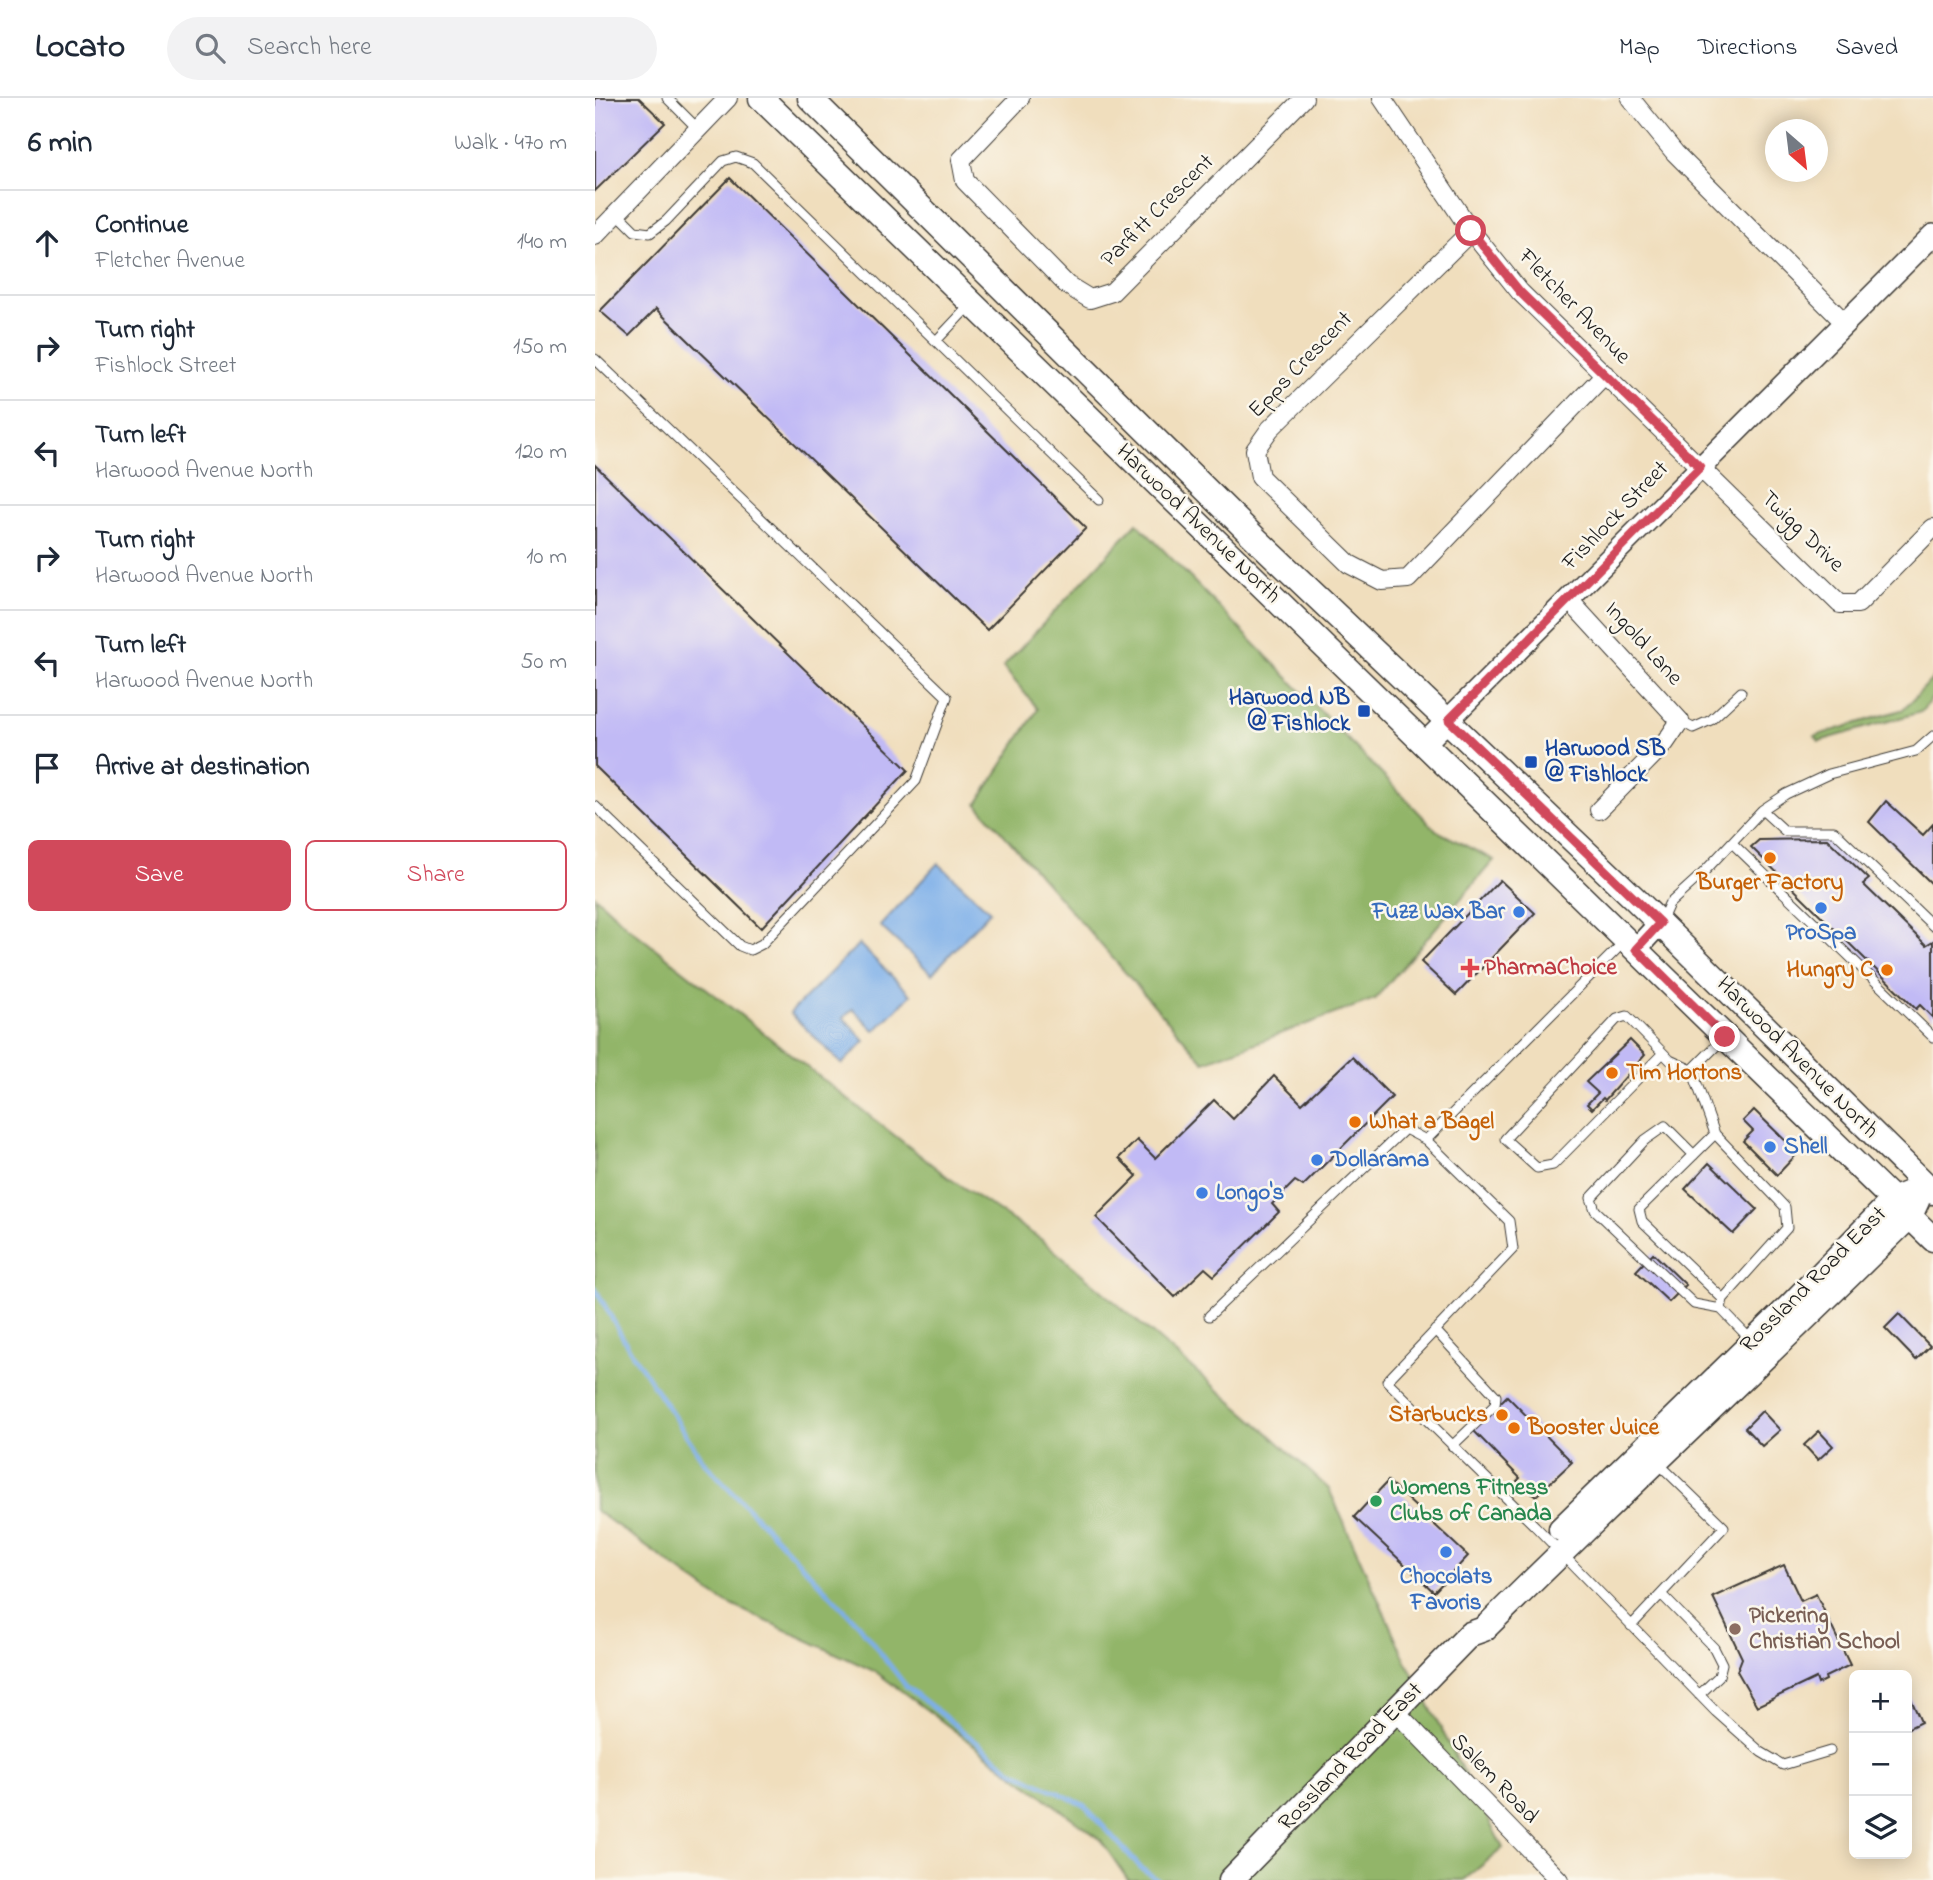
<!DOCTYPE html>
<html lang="en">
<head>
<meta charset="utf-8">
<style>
  body { margin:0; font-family:"Indie Flower",sans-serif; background:#f2f2f3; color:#1f2937 }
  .controls { position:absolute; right:21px; bottom:21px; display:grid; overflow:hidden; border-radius:10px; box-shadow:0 4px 18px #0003 }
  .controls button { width:63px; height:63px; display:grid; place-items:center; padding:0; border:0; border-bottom:2px solid #e0e1e3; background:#fff; color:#1f2937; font:35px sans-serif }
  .compass { position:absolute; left:1170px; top:21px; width:63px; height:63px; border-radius:50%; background:#fff; box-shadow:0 4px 18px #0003; rotate:152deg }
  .stop { position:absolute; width:21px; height:21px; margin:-16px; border:5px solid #d1495b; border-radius:50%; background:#fff }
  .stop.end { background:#d1495b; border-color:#fff; box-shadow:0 2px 7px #0008 }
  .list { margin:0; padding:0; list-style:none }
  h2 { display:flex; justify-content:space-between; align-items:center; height:91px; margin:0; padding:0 28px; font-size:30px }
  h2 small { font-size:23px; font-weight:400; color:#747a83 }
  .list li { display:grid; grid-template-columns:46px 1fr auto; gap:21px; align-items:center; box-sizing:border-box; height:105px; padding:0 28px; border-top:2px solid #e0e1e3 }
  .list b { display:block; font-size:26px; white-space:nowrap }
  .list p { margin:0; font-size:23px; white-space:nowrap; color:#747a83 }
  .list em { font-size:23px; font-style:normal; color:#747a83 }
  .actions { display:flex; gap:14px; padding:21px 28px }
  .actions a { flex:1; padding:16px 0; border:2px solid #d1495b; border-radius:10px; text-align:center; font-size:24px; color:#d1495b }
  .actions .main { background:#d1495b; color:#fff }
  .icon { flex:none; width:38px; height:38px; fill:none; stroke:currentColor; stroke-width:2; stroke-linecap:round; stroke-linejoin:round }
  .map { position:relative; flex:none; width:1338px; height:1782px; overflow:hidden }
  header { display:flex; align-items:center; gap:42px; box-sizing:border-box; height:98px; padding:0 35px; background:#fff; border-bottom:2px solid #e0e1e3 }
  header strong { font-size:33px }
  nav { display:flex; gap:38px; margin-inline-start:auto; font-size:24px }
  .search { width:490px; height:63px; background:#f2f2f3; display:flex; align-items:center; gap:18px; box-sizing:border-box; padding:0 24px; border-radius:38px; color:#747a83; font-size:26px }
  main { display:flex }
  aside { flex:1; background:#fff }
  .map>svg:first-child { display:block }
  .forest { fill:#92b569; stroke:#576842; stroke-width:2 }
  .water { fill:#7dafe9; stroke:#4c6682; stroke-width:2 }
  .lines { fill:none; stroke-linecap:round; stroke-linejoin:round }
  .stream { stroke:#7dafe9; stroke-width:4.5 }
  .building { fill:#c1baf5 }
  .service-casing { stroke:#3c3934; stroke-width:11 }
  .minor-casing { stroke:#3c3934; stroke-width:20 }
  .tertiary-casing { stroke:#3c3934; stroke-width:24 }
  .secondary-casing { stroke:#3c3934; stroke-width:27 }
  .service { stroke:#fff; stroke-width:9 }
  .minor { stroke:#fff; stroke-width:18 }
  .tertiary { stroke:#fff; stroke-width:21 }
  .secondary { stroke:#fff; stroke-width:24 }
  .route { stroke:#d1495b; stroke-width:9 }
  .transit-dot { fill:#1a4fb4; stroke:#fbf7ec; stroke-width:2.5 }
  .food-dot { fill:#e8710a; stroke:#fbf7ec; stroke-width:2.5 }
  .shop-dot { fill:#3f7fe0; stroke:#fbf7ec; stroke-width:2.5 }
  .health-dot { fill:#e0444e; stroke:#fbf7ec; stroke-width:2.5 }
  .leisure-dot { fill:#2e9e5b; stroke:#fbf7ec; stroke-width:2.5 }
  .education-dot { fill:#8d6e63; stroke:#fbf7ec; stroke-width:2.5 }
  .labels { text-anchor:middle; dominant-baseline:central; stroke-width:5; stroke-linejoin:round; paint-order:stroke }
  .street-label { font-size:23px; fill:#1c1c1c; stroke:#fbf7ec }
  .transit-label { font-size:23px; font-weight:bold; fill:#164399; stroke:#fbf7ec; text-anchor:end }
  .food-label { font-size:23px; font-weight:bold; fill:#c56008; stroke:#fbf7ec; text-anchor:start }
  .shop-label { font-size:23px; font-weight:bold; fill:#366cbe; stroke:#fbf7ec; text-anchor:start }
  .health-label { font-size:23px; font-weight:bold; fill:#be3a42; stroke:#fbf7ec; text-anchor:start }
  .leisure-label { font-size:23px; font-weight:bold; fill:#27864d; stroke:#fbf7ec; text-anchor:start }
  .education-label { font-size:23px; font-weight:bold; fill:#785e54; stroke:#fbf7ec; text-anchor:start }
</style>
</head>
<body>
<header>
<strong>Locato</strong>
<div class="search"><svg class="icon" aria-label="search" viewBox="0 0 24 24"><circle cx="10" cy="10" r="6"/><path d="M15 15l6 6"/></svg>Search here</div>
<nav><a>Map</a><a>Directions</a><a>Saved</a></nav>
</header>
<main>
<aside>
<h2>6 min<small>Walk · 470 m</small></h2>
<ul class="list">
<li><svg class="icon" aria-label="ahead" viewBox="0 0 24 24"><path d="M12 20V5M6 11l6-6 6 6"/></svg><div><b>Continue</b><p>Fletcher Avenue</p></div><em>140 m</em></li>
<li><svg class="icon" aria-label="right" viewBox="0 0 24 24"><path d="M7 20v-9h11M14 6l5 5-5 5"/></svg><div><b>Turn right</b><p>Fishlock Street</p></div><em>150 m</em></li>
<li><svg class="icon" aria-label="left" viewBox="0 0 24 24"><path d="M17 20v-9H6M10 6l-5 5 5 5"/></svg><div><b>Turn left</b><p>Harwood Avenue North</p></div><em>120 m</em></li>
<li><svg class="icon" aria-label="right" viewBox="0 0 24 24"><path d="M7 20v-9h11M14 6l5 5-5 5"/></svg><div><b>Turn right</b><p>Harwood Avenue North</p></div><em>10 m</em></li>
<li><svg class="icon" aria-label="left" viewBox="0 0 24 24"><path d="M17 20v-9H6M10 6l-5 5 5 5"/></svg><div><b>Turn left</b><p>Harwood Avenue North</p></div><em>50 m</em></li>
<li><svg class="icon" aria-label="arrive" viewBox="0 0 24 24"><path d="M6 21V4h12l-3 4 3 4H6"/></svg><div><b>Arrive at destination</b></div></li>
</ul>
<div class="actions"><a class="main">Save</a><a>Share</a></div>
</aside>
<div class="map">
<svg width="1338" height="1782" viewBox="0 0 1338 1782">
  <rect width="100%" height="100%" fill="#fbf7ec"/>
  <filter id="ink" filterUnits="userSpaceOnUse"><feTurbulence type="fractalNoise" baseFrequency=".0143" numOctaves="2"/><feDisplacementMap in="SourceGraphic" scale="14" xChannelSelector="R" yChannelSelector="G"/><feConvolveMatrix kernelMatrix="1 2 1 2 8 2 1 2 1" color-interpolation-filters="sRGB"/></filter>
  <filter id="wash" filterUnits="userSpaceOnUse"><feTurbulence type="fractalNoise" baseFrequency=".00686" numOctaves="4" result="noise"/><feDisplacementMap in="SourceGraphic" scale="28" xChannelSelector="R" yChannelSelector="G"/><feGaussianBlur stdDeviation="1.57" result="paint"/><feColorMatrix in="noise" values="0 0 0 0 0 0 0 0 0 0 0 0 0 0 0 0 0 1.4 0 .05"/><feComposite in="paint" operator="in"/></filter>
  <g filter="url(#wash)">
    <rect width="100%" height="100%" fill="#f0debd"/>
    <path class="forest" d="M542,425L842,733L899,762L780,901L609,964L382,706L443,611L408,569Z
      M1338,580V599L1326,614L1224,643L1220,638L1309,611Z
      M0,798L33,829L354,1080L447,1142L669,1331L734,1391L809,1559L908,1750L869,1782H533L505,1741L281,1574L126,1502L0,1412Z"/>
    <path class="water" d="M343,765L395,813L337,876L285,828Z
      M264,846L316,897L280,933L258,911L248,920L270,943L247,966L195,915Z"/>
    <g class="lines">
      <path class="stream" d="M0,1190L33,1249L109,1364L264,1527L311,1588L418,1673L489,1707L546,1770L563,1782"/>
    </g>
    <g id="blocks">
      <path class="building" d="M0,0H44L70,25L0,93Z
        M135,80L491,430L392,532L61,211L34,238L5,213Z
        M0,367L313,672L166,830L0,668Z
        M1291,703L1328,737L1338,726V787L1274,724Z
        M1232,741L1274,781L1268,786L1331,847L1338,843V920L1325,907L1321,911L1156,749L1164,742Z
        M905,782L940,815L861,897L826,864Z
        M1035,942L1050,957L1010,1002L1008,1000L997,1011L992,1006L1003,995L991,984Z
        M757,959L797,999L708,1088L700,1083L677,1106L684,1114L619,1178L610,1170L580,1199L501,1119L542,1078L524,1060L542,1042L560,1060L619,1002L638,1021L679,978L707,1006Z
        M1159,1012L1203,1055L1182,1077L1148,1043L1158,1033L1148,1023Z
        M1114,1065L1162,1111L1138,1136L1090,1091Z
        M1058,1155L1091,1187L1074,1204L1041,1173Z
        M1304,1216L1335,1248L1321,1262L1290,1230Z
        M912,1298L977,1364L941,1398L922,1383L925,1380L878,1332Z
        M1167,1313L1185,1332L1167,1348L1150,1330Z
        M1224,1333L1238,1348L1223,1362L1209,1347Z
        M793,1383L873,1458L839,1494L759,1419Z
        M1189,1467L1206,1503L1221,1496L1255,1567L1230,1579L1231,1582L1223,1586L1221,1580L1162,1608L1142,1573L1147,1560L1118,1499Z
        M1312,1592L1326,1624L1312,1631Z"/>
    </g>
  </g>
  <g filter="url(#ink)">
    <use href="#blocks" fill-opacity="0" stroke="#3c3934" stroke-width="2"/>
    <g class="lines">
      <g class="service-casing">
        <path id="service" d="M72,0L103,31
          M22,115L40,133L55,135L71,123L128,63L141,59L158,65L504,402
          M341,243L376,206
          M0,261L352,599L321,683L167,846L155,852L145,848L0,708
          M1085,623L1098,630L1116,622L1146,594
          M1167,712L1191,696L1234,676L1321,653L1338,638
          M1137,745L1338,939
          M1066,824L1074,806L1107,776L1167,712L1190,733H1239L1338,828
          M1030,843L831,1042L914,1123L918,1151L792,1283L940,1428L1121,1614L1166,1654L1188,1667L1235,1653
          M1129,940L1097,972L1120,1036L1190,1109L1192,1130L1128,1201L1126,1211L1156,1242
          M1068,955L958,1067L942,1070L910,1041L1022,921L1032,918L1075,962L1097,972
          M1120,1036L1044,1111L1047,1123L1128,1201
          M1099,1057L1070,1028L1050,1042L996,1100L1000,1112L1099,1206L1126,1211
          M614,1218L810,1031L831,1042
          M840,1232L901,1298L900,1307L857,1348
          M1066,1496L1119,1550L1127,1566L1124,1578L1104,1597
          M1036,1528L1129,1429L1062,1364"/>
      </g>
      <g class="minor-casing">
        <path id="minor" d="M425,0L366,62L370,83L472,187L495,201L517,194L709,0
          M787,0L876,133L925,194L1245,506H1263L1338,430
          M1035,0L1080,55L1250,225
          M876,133L675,331L660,352L665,379L754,466L787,483L813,481L1010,276
          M0,138L133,0
          M975,503L1085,623L1070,645L1004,712
          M800,1613L964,1782"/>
      </g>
      <g class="tertiary-casing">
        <path id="tertiary" d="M829,646L1338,137
          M1041,851L1065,825"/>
      </g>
      <g class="secondary-casing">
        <path id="secondary" d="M166,0L1338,1141
          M215,0L662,442L1038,799L1338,1094
          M966,1431L1197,1206L1299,1101L1314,1095
          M636,1782L875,1536L889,1531C1029,1392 1174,1257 1315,1118L1322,1103"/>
      </g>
      <use href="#service" class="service"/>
      <use href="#minor" class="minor"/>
      <use href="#tertiary" class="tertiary"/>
      <use href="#secondary" class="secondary"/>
    </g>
  </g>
  <g class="lines" filter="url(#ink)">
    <path class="route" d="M876,133L925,194L1105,369L854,622L1065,825L1041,851L1130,939"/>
  </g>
  <g class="transit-dot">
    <rect x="762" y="606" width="14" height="14" rx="3.5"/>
    <rect x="929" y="657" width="14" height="14" rx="3.5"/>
  </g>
  <g class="food-dot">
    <circle cx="1175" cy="760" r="7"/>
    <circle cx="1292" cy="872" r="7"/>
    <circle cx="1017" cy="975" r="7"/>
    <circle cx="760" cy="1024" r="7"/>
    <circle cx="907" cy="1317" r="7"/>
    <circle cx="919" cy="1330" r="7"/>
  </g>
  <g class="shop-dot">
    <circle cx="1226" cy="810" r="7"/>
    <circle cx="924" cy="814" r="7"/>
    <circle cx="1175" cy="1049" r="7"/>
    <circle cx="722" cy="1062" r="7"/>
    <circle cx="607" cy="1095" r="7"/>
    <circle cx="851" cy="1454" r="7"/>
  </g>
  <path class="health-dot" d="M871.5 859.5h7v7h7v7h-7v7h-7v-7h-7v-7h7z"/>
  <circle class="leisure-dot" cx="781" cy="1403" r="7"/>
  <circle class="education-dot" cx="1140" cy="1531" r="7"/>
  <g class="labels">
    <g class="street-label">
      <text transform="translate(563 113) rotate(-45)">Parfitt Crescent</text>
      <text transform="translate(979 209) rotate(46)">Fletcher Avenue</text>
      <text transform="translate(706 267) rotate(-46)">Epps Crescent</text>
      <text transform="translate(1021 418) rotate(-46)">Fishlock Street</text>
      <text transform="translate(603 426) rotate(44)">Harwood Avenue North</text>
      <text transform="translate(1207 434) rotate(44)">Twigg Drive</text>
      <text transform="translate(1048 546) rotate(48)">Ingold Lane</text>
      <text transform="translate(1202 960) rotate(45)">Harwood Avenue North</text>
      <text transform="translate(1219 1182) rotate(-45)">Rossland Road East</text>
      <text transform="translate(756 1659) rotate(-46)">Rossland Road East</text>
      <text transform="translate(899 1681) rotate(46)">Salem Road</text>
    </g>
    <g class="transit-label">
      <text x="755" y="600">Harwood NB<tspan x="755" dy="26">@ Fishlock</tspan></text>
      <text x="950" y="651" text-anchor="start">Harwood SB<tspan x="950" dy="26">@ Fishlock</tspan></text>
    </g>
    <g class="food-label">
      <text x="1175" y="785" text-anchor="middle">Burger Factory</text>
      <text x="1278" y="872" text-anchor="end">Hungry C</text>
      <text x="1031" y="975">Tim Hortons</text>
      <text x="774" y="1024">What a Bagel</text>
      <text x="893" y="1317" text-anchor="end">Starbucks</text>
      <text x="933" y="1330">Booster Juice</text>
    </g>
    <g class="shop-label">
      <text x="910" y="814" text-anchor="end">Fuzz Wax Bar</text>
      <text x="1226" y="835" text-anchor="middle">ProSpa</text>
      <text x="1189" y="1049">Shell</text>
      <text x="736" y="1062">Dollarama</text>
      <text x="621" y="1095">Longo's</text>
      <text x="851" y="1479" text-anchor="middle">Chocolats<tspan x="851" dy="26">Favoris</tspan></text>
    </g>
    <g class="health-label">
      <text x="889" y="870">PharmaChoice</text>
    </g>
    <g class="leisure-label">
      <text x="795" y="1390">Womens Fitness<tspan x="795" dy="26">Clubs of Canada</tspan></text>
    </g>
    <g class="education-label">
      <text x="1154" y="1518">Pickering<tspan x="1154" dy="26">Christian School</tspan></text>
    </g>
  </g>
</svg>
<div class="controls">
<button>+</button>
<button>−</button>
<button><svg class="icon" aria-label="layers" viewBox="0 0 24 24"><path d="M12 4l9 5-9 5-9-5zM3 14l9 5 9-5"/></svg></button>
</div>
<svg class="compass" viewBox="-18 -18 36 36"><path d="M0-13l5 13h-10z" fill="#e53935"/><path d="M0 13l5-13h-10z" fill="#747a83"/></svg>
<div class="stop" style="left:876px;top:133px"></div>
<div class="stop end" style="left:1130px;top:939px"></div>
</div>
</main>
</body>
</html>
